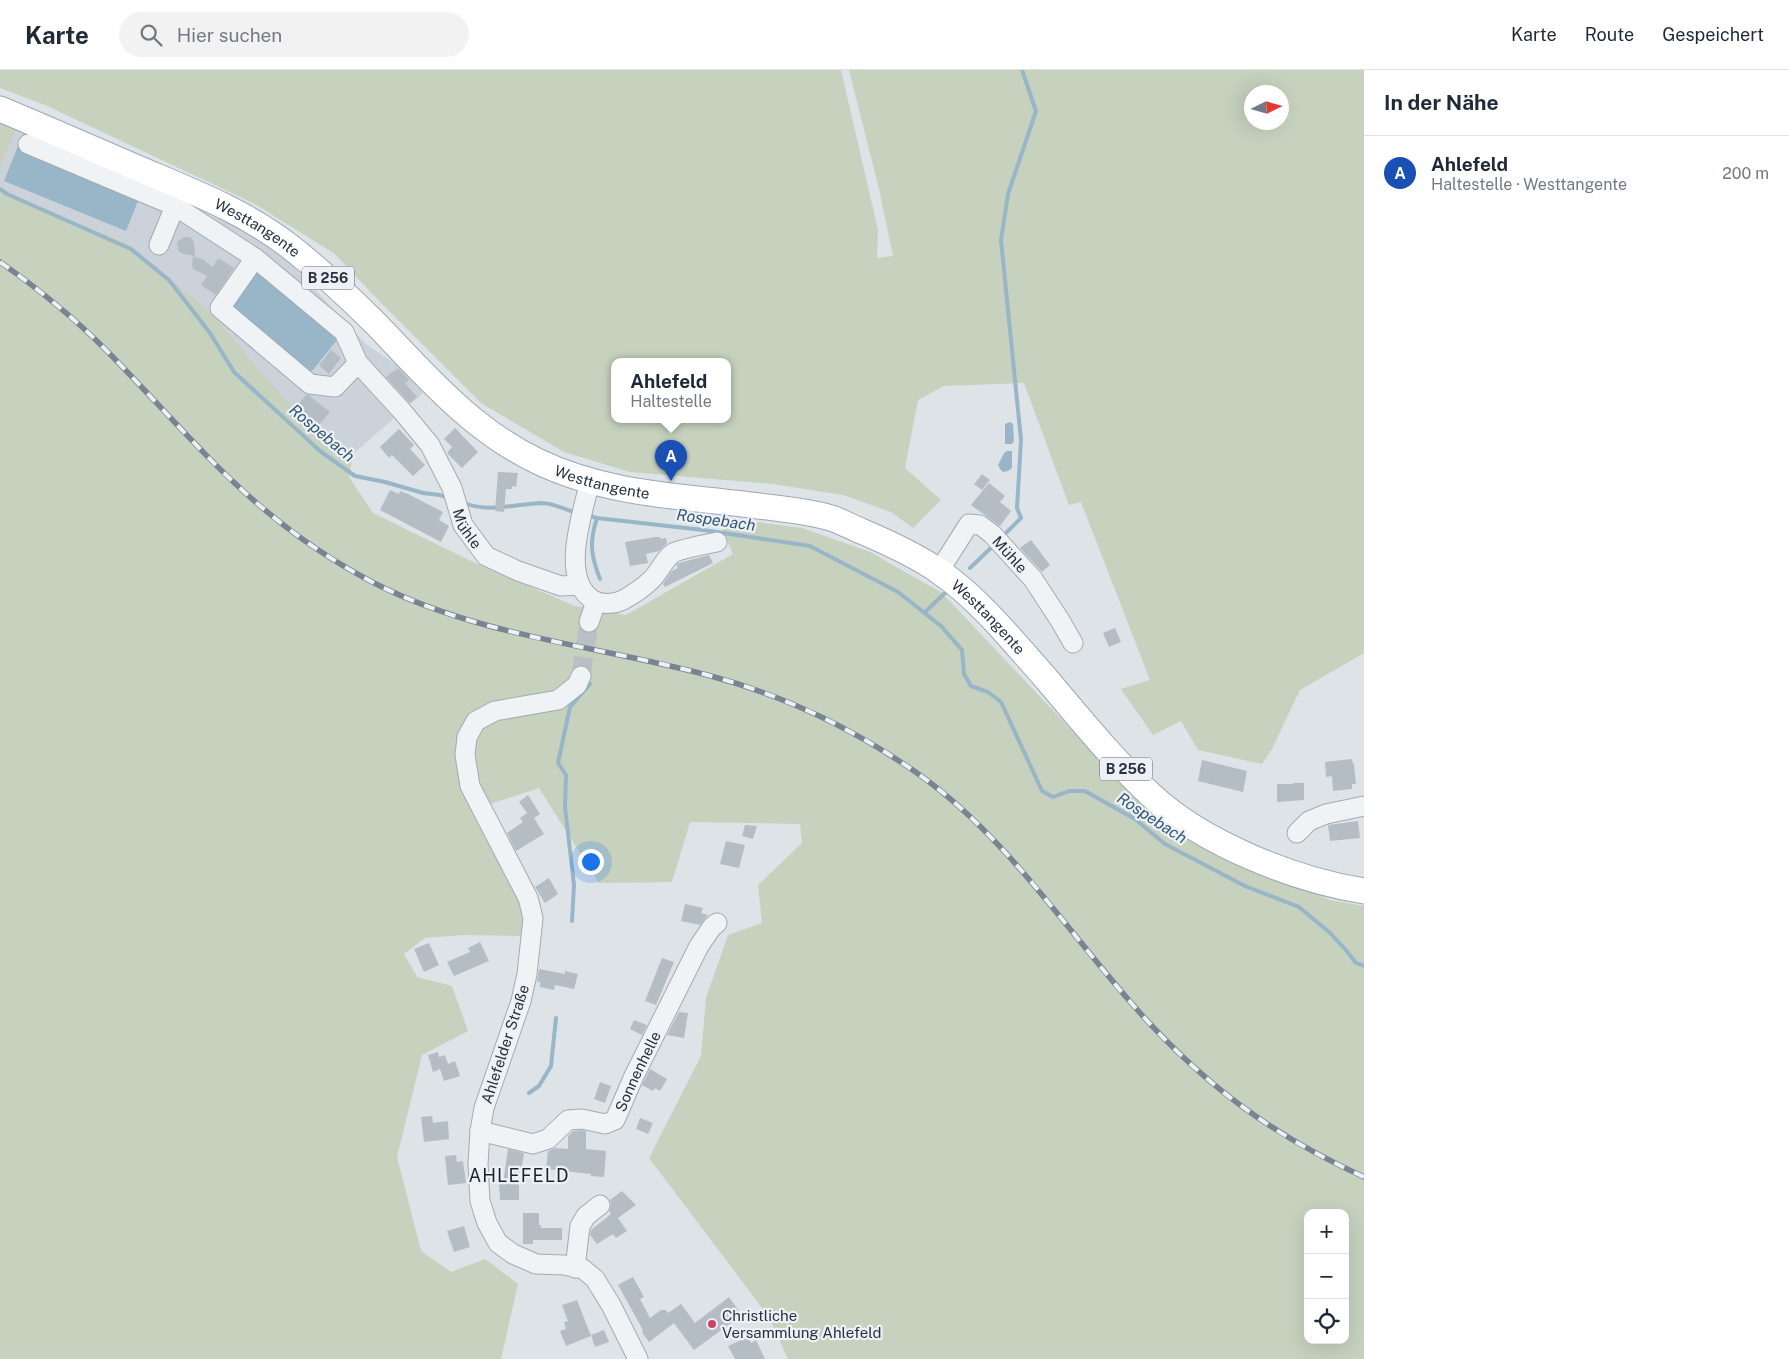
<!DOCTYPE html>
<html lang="de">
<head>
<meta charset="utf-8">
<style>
  body { margin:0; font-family:"Public Sans",sans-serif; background:#f2f2f3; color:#1f2937 }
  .controls { position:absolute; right:15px; bottom:15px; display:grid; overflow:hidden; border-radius:10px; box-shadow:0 5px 20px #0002 }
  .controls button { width:45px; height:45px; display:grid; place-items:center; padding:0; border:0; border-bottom:1px solid #e0e1e3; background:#fff; color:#1f2937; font:25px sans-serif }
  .compass { position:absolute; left:1244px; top:15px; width:45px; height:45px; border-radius:50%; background:#fff; box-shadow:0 5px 20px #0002; rotate:85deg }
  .you { position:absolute; left:590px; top:791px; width:18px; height:18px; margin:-12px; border:4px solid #fff; border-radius:50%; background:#1a73e8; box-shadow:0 0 0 8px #1a73e833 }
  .badge { display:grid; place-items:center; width:32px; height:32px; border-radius:50%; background:#111827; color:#fff; font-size:16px; font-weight:700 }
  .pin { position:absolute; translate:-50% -41px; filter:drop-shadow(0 1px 2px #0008) }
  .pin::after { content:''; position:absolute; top:26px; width:18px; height:15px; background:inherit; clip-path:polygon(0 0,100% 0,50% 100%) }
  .popup { position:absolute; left:611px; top:288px; width:120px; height:65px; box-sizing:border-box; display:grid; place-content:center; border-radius:10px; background:#fff; filter:drop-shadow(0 1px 4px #0005); font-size:16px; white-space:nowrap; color:#747a83 }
  .popup b { font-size:19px; color:#1f2937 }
  .popup::after { content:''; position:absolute; left:50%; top:100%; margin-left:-10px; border:10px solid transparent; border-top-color:#fff }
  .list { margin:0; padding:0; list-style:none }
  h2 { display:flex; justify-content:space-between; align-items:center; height:65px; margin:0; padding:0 20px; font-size:21px }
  h2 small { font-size:16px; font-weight:400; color:#747a83 }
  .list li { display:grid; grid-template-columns:32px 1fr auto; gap:15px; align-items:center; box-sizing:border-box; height:75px; padding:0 20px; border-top:1px solid #e0e1e3 }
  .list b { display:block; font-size:19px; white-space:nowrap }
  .list p { margin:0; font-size:16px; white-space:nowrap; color:#747a83 }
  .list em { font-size:16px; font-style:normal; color:#747a83 }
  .icon { flex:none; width:28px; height:28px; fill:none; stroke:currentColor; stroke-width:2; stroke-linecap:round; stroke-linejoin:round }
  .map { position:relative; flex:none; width:1364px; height:1289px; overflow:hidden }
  header { display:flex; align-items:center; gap:30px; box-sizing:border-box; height:70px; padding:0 25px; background:#fff; border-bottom:1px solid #e0e1e3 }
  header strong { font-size:24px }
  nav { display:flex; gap:28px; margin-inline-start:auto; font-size:18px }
  .search { width:350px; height:45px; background:#f2f2f3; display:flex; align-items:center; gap:12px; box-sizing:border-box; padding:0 18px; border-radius:28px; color:#747a83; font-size:19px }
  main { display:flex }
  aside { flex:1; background:#fff }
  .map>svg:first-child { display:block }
  .built { fill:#cbd2d9 }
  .green { fill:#c6d1be; fill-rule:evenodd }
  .water { fill:#98b6c8 }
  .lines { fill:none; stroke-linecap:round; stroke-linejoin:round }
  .stream { stroke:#98b6c8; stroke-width:4 }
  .building { fill:#b5bdc4 }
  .minor-tunnel { stroke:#b9c0c5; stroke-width:19; stroke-dasharray:19 9; stroke-linecap:butt }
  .minor-casing { stroke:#a3aab1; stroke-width:21 }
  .major-casing { stroke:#9da9b3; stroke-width:27 }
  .minor { stroke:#f0f3f6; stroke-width:19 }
  .major { stroke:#fff; stroke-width:25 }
  .rail-casing { stroke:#778491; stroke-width:5.5 }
  .rail { stroke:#edf1f5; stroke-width:4; stroke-dasharray:11; stroke-linecap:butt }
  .poi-dot { fill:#ce416a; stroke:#edf1f5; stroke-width:2 }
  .labels { text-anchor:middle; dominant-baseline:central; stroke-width:4.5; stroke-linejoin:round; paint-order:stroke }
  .shield { fill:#edf1f5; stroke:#626b75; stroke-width:1 }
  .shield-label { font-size:14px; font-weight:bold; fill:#27323e }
  .street-label { font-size:15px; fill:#27323e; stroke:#edf1f5 }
  .poi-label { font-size:15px; fill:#27323e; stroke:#edf1f5; text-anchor:start }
  .water-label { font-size:16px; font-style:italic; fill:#315772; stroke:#edf1f5 }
  .quarter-label { font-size:18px; letter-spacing:1px; fill:#19232f; stroke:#edf1f5 }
</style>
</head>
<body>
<header>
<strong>Karte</strong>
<div class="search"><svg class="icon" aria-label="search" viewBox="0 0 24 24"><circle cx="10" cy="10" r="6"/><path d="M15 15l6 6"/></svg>Hier suchen</div>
<nav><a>Karte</a><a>Route</a><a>Gespeichert</a></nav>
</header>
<main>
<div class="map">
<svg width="1364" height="1289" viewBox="0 0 1364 1289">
  <rect width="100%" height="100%" fill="#dde3e7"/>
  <path class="built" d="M17,57L196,134L282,184L367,275L399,296L423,323L353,384L336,389L287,333L128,174L0,120V99Z"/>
  <path class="green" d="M0,0H841L878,160L877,188L893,186L879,119L849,0H1364V583L1300,620L1272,679L1262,694L1198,680L1181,651L1153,665L1121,619L1150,610L1081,432L1069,435L1024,313L944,316L918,330L905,398L941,430L913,458L891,442L843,425L773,414L630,402L564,382L481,333L379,231L335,184L253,133L45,35L0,18ZM1252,22H1282V52H1252ZM615,292H727V350H615Z
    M0,50L17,57L0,99Z
    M0,120L128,174L209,242L336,388L353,384L349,407L373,443L475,493L575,536L596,539L626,545L733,484L717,447L802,458L870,482L942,523L1148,741L1222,783L1330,830L1364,836V1289H788L769,1247L649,1088L701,986L706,928L728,865L762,853L758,815L802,773L800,754L690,752L672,812L599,813L539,718L472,740L520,822L524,866L462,865L425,868L404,884L417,907L452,916L468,961L422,985L397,1087L421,1181L451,1202L485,1189L518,1214L501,1289H0ZM1308,1143H1345V1270H1308Z"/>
  <path class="water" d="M18,76L140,126L126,161L4,111Z
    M260,199L335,259L337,270L312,301H303L228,240Z
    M1010,352L1013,354L1014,371L1012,374H1005V354Z
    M1007,381H1012V398L1008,401L1003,402L1000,399L998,395L1004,383Z"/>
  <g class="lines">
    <path class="stream" d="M0,119L7,124L131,179L169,210L210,263L234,302L320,381L355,406L385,412L423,423L440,425L448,428
      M464,433C490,443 515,434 542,433C553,433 566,440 577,443
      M586,445L597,448L703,460L810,476L898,522L941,556L962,580L964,604L971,616L988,622L1001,632L1042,721L1053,727L1069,721H1085L1135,749L1165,774L1245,816L1299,837L1329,862L1346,880L1356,893L1364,896
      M597,448C589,472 591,486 600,509
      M1004,465L1021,448L1017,438L1021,370L1001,170L1008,124L1036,41L1022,0
      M970,498L993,476
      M924,543L945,523
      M572,851L574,815L565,737L566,705L558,693L570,637L590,614
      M529,1023L539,1016L551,996L556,948"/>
  </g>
  <path class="building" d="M184,167H190L194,172L195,186L183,184L178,181L177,172Z
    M193,186L202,189L213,197L218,188L234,198L216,225L201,215L207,206L193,199L192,195Z
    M331,280L341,288L329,304L319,295Z
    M398,298L409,310L405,313L417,327L410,333L386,307Z
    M307,324L330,342L319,355L295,338Z
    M455,358L478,382L462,398L447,383L452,377L444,369Z
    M399,359L414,375L410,379L425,395L413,406L392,385L389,388L380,377Z
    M498,402L518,403L516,417L512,416V419H506L504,442L495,441Z
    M982,404L990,410L982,420L974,414Z
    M989,413L1005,426L1000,432L1011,441L1000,456L971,435Z
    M390,420L399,424L400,421L408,424L443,442L439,450L449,456L441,472L380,440Z
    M655,467H660L661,469L666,468L667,473L659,481L646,484L648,493L630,496L625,472Z
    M1031,470L1050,495L1042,502L1020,478Z
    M709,485L713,493L665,517L663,514L672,501L678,498L676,495L679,493Z
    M1115,558L1121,572L1109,577L1103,563Z
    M1352,689L1353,694H1354L1356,714H1352V719L1333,721L1332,706L1326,707L1325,692Z
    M1202,690L1247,701L1243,722L1198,711Z
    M1293,713H1304V730L1277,732V714H1293Z
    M528,725L540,744L534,748L544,764L516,781L507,763L523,752L520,748L527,743L519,732Z
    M1358,751L1360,768L1330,771L1328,755Z
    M745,755L757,756L753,769L742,766Z
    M726,771L745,775L739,798L720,794Z
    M549,808L558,824L545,833L535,817Z
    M685,834L703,838L701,843L708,845L700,855L681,851Z
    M480,872L489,891L454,906L447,892L470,882L468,878Z
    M429,873L439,895L424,902L414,879Z
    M662,888L674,892L656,935L645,931Z
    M539,899L565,904V901L578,904L574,919L555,915L554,920L540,917V912H537Z
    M679,942L688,943L684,968L667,965Z
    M634,950L647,955L642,965L630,959Z
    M438,982L439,987L445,985L448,994L455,991L460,1006L444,1011L440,999L433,1002L428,985Z
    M650,999L667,1009L660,1021L655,1018L653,1021L642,1015Z
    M600,1012L611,1016L605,1033L594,1029Z
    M432,1046L433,1053L448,1051L449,1069L424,1072L421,1047Z
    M640,1048L653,1053L648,1064L636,1059Z
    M581,1060L586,1061V1079L606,1081L604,1107L591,1106V1104L546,1099L548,1081L555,1078L568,1079V1066L573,1061Z
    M508,1079L524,1083L521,1102H519V1130H500L499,1114H503Z
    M456,1085L457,1092L463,1091L466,1113L448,1115L445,1086Z
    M622,1121L636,1135L618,1148L627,1161L616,1168L613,1164L597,1174L590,1165L591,1160L611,1144L609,1141L611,1134L610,1130Z
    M523,1143H539V1155H541V1158H562V1170H533V1174H523Z
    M464,1156L470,1177L454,1182L447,1161Z
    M633,1207L644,1227L640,1229L650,1248L661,1240H666L668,1243L681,1234L695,1253L729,1227L742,1245L694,1280L674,1253L649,1272L642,1262L643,1260L618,1215Z
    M577,1230L591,1266L566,1276L560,1261L566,1259L564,1252L568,1251L562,1235Z
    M604,1260L609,1272L595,1277L591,1265Z
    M748,1267L751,1273L756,1270L765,1289H735L728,1276Z"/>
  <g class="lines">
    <path class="minor-tunnel" d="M581,606L589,552"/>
    <g class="minor-casing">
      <g id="minor">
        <path d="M28,74L175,136L255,188"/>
        <path d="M159,175L175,136"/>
        <path id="s1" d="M358,293L344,262L255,188L220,238L310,314L335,317L358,293L402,341L430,375L452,418L463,455L486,486L518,501L561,516L580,515"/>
        <path d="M590,411C583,442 559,509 593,530C601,535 615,534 623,530C632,525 644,517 651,510C659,503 664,489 673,483C680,479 707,474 717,472"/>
        <path id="s2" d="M939,501L969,454L980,455L992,464L1033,509L1061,552L1073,573"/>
        <path d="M589,552L596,532"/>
        <path d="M581,606L577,615L558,630L495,641L476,651L467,667L465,685L470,716L528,828L533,848L527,904L521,931L484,1038L480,1061L478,1094L480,1131L487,1153L498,1173L513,1184L536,1194L564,1195L583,1199L595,1209L611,1235L638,1289"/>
        <path d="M1297,763L1309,751L1326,744L1364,736"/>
        <path id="s3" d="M480,1061L533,1074L548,1069L568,1050L582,1049L605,1054L615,1050L634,1006L699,876L712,857L717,853"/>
        <path d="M575,1198L580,1156L586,1146L600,1135"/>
      </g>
    </g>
    <g class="major-casing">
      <g id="major">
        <path id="s4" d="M0,39C48,59 95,80 142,100C194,122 248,143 293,179C323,203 350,228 377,255C426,306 472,360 537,391C607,425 683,426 759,436C782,439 808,441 831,448C841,451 851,457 861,461C887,472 916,485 940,502C980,530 1011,569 1043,605C1078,646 1112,689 1152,726C1204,774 1295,810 1364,821"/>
      </g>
    </g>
    <use href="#minor" class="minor"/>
    <use href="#major" class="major"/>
    <g class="rail-casing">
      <path id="rail" d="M0,192C37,218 72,246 104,278C156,330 203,387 259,435C295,466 335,493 378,515C482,567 600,576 711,606C785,626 854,659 917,703C1008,767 1067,862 1141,944C1207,1017 1274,1066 1364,1107"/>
    </g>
    <use href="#rail" class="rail"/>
  </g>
  <circle class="poi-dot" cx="712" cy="1254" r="5"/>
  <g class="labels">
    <g class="shield">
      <rect x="302" y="196.5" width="52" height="23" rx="4"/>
      <rect x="1100" y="687.5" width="52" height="23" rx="4"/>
    </g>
    <g class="shield-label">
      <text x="328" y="208">B 256</text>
      <text x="1126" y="699">B 256</text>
    </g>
    <g class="street-label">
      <text stroke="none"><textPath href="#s4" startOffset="284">Westtangente</textPath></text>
      <text stroke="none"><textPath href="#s4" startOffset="719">Westtangente</textPath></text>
      <text stroke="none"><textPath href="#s1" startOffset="588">Mühle</textPath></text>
      <text stroke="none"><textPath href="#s2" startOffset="109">Mühle</textPath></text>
      <text stroke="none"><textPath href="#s4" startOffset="1139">Westtangente</textPath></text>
      <text transform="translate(505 974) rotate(-72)">Ahlefelder Straße</text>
      <text stroke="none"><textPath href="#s3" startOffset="200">Sonnenhelle</textPath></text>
    </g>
    <g class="poi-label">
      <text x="722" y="1245">Christliche<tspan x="722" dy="17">Versammlung Ahlefeld</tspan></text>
    </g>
    <g class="water-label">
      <text transform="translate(322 363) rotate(40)">Rospebach</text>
      <text transform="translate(716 450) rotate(8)">Rospebach</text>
      <text transform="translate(1152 748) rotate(33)">Rospebach</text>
    </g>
    <g class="quarter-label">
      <text x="519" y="1105">AHLEFELD</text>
    </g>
  </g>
</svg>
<div class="controls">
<button>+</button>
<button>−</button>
<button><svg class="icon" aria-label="locate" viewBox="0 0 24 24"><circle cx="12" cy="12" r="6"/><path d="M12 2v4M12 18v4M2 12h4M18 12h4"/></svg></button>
</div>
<svg class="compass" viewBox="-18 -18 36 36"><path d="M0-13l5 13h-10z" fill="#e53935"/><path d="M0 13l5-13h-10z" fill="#747a83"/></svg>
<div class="you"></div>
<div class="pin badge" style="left:671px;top:411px;background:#1a4fb4">A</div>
<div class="popup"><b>Ahlefeld</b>Haltestelle</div>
</div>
<aside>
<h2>In der Nähe<small></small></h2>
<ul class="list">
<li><span class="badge" style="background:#1a4fb4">A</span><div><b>Ahlefeld</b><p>Haltestelle · Westtangente</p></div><em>200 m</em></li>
</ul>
</aside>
</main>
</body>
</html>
